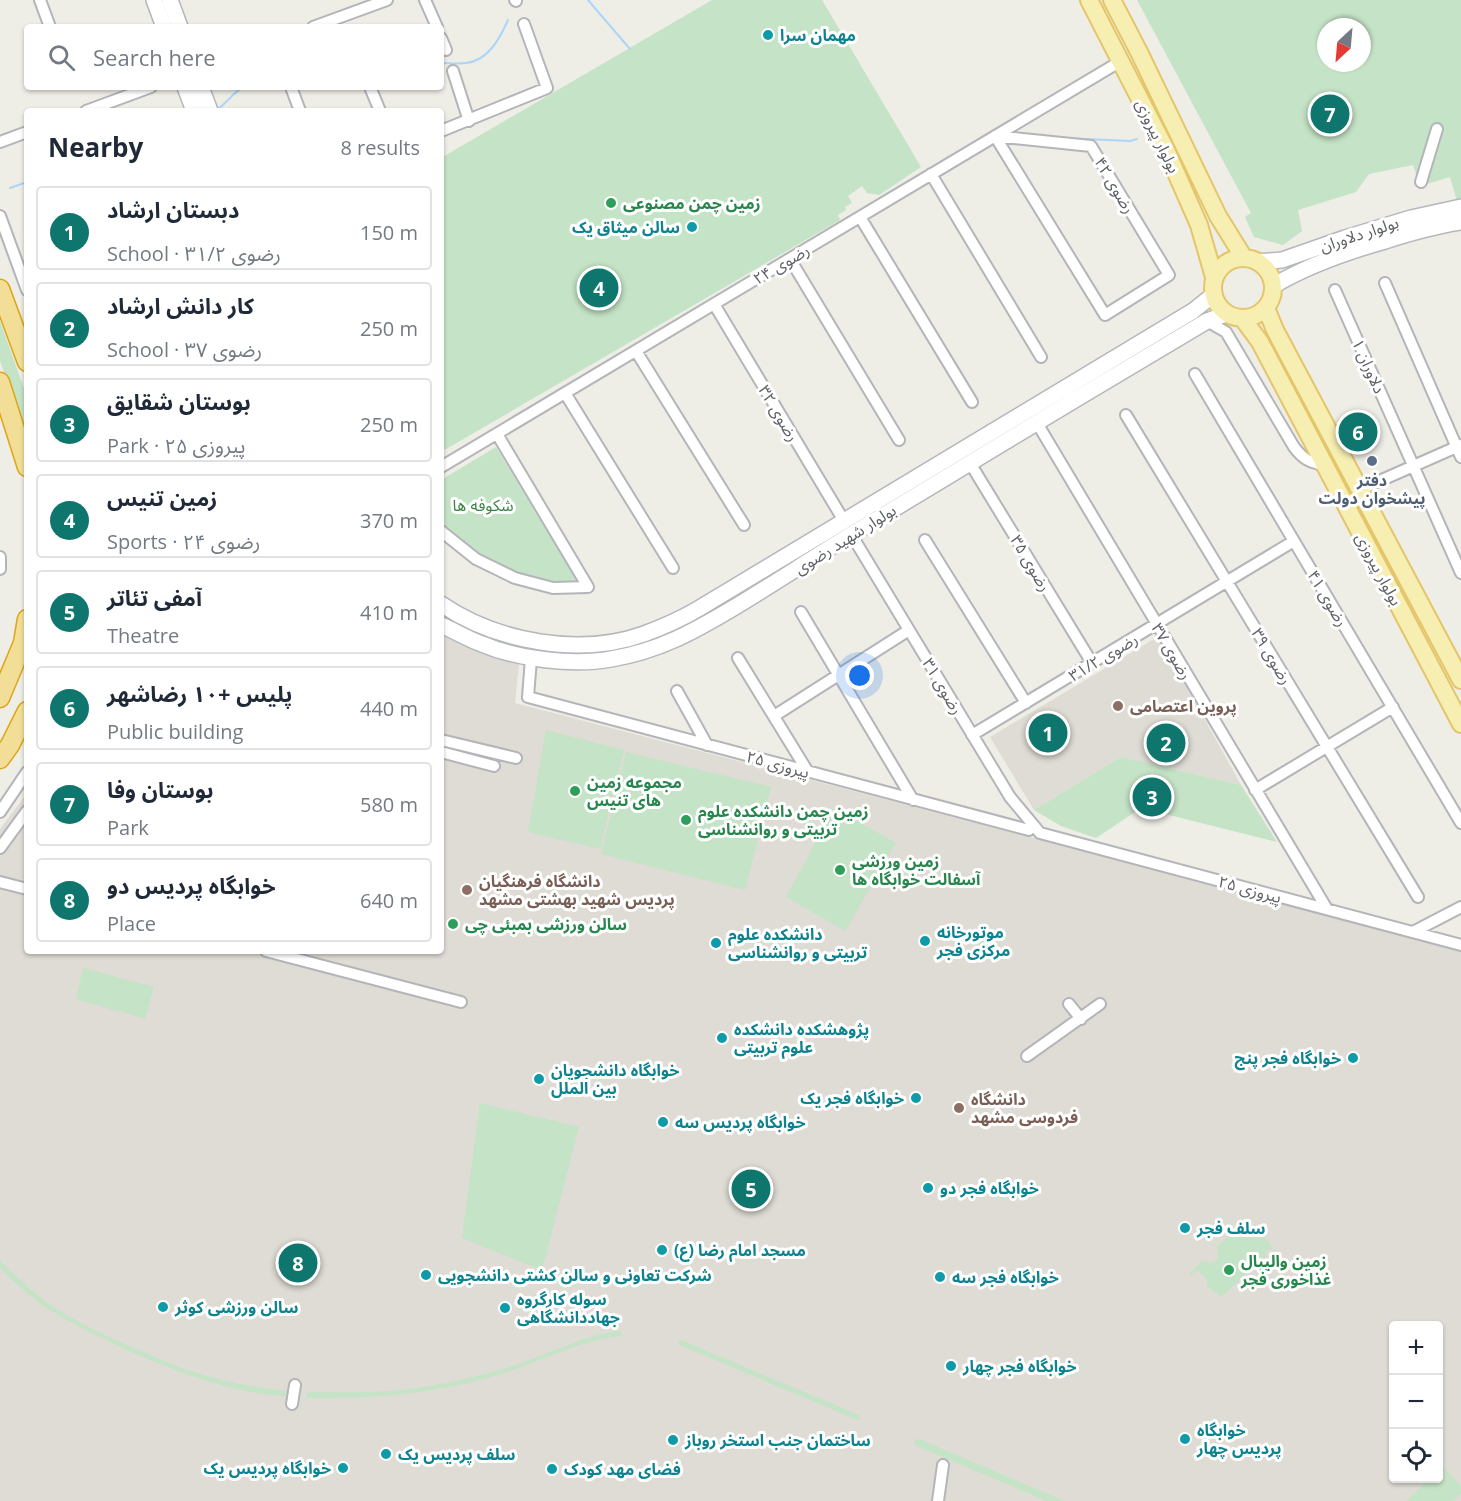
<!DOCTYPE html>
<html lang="en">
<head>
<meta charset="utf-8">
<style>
  body { margin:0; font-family:"Open Sans","Noto Sans Arabic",sans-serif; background:#f2f2f3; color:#1f2937 }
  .controls { position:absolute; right:18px; bottom:18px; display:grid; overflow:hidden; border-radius:6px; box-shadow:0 2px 4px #0004 }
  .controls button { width:54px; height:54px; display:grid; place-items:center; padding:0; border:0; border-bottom:2px solid #e0e1e3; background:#fff; color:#1f2937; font:30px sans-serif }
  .compass { position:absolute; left:1317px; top:18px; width:54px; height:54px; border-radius:50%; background:#fff; box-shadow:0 2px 4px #0004; rotate:206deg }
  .you { position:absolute; left:860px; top:676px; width:21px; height:21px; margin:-15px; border:4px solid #fff; border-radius:50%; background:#1a73e8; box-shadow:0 0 0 9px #1a73e833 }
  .badge { display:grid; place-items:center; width:39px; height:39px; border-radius:50%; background:#0f766e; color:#fff; font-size:20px; font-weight:700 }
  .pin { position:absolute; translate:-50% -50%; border:3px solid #fff; box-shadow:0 2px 6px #0006 }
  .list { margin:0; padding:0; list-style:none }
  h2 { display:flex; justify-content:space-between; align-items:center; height:78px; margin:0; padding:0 24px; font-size:26px }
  h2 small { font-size:20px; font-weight:400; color:#747a83 }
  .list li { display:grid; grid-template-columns:39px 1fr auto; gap:18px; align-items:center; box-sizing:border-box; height:84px; margin:0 12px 12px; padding:0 12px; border:2px solid #e0e1e3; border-radius:6px }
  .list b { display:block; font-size:22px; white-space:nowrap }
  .list p { margin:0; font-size:20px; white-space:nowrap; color:#747a83 }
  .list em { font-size:20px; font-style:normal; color:#747a83 }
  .icon { flex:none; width:33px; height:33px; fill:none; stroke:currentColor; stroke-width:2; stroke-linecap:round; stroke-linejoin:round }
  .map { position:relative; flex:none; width:1461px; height:1501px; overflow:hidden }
  .search { position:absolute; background:#fff; box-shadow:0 2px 4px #0004; left:24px; top:24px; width:420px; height:66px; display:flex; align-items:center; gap:15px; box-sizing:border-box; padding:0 21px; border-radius:6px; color:#747a83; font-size:22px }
  .panel { position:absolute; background:#fff; box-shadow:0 2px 4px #0004; left:24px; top:108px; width:420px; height:846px; border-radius:6px }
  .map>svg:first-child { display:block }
  .education { fill:#dedcd4; fill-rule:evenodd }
  .green { fill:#c5e3c6; fill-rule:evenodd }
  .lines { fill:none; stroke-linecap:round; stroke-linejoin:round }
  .stream { stroke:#add5f7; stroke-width:2 }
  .street-casing { stroke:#b3b5b9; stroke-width:14 }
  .secondary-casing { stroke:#b4b7bc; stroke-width:18 }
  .primary-casing { stroke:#e4c569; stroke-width:20 }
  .highway-casing { stroke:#dea517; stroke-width:21 }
  .street { stroke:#fff; stroke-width:10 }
  .secondary { stroke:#fff; stroke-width:15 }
  .primary { stroke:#f7eeb2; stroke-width:16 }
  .highway { stroke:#f3de98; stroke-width:18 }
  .culture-dot { fill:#0f9aa8; stroke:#fff; stroke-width:2 }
  .leisure-dot { fill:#2e9e5b; stroke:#fff; stroke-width:2 }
  .service-dot { fill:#5c6f8a; stroke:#fff; stroke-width:2 }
  .education-dot { fill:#8d6e63; stroke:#fff; stroke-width:2 }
  .labels { text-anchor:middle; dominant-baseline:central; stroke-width:6; stroke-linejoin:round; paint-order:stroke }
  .culture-label { font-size:16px; font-weight:bold; fill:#0d838f; stroke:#fff; text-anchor:start }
  .street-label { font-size:16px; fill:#5d6065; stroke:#fff }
  .leisure-label { font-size:16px; font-weight:bold; fill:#27864d; stroke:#fff; text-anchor:start }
  .service-label { font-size:16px; font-weight:bold; fill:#4e5e75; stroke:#fff }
  .park-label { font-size:16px; fill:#3e8344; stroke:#fff }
  .education-label { font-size:16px; font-weight:bold; fill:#785e54; stroke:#fff; text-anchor:start }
</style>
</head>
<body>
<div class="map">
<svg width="1461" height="1501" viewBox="0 0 1461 1501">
  <rect width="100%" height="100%" fill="#eeede6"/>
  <path class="education" d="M441,635L482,652L519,663L515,703L1461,949V1501H0V829L27,793V951H441ZM1394,1326H1438V1478H1394Z
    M1154,639L1159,640L1184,682L1241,785L1121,757L1034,810L990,737Z"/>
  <path class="green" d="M712,0H822L921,167L879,195L867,193L862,186L848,196L852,203L845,207L846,210L838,215L840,220L441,452V158Z
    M1137,0H1461V200L1457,201L1450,177L1420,186L1413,165L1369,174L1356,192L1298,210L1302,231L1283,245L1254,237L1245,217L1251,213ZM1326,27H1362V63H1326Z
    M0,321L27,397V439L0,361Z
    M496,447L577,581L553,583L515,572L478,554L443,526L441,522V480Z
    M546,730L624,750L600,849L528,832Z
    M626,752L771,787L745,890L601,854Z
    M1121,757L1241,785L1277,842L1141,808L1096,838L1061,826L1034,810Z
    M834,808L896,843L845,931L786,897Z
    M83,968L154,987L145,1019L76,999Z
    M480,1103L579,1127L542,1270L462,1238Z
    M1248,1220L1274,1248L1266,1251L1267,1256L1221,1297L1207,1286V1280L1198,1270L1190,1276L1189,1274L1202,1261H1206L1211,1263L1218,1259L1217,1246Z
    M0,1261C17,1277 33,1293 52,1306C78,1323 106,1336 134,1348C148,1354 162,1360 176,1366C212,1379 250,1387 287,1391L289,1392L288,1396C233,1395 164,1367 114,1344C91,1333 67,1321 45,1307C30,1296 14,1282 0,1268Z
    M620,1331L622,1334L620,1336C576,1341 536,1364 494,1376C434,1394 372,1399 309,1398L306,1396L309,1392C336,1392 364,1393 391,1391C429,1388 466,1379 503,1369C542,1358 578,1336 620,1331Z
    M681,1340L859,1415L860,1420H857L680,1345L678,1342Z
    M917,1439H919L1064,1501H1047L916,1446L914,1442Z
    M1443,1467L1461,1486V1494L1453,1501H1406L1430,1479L1438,1478L1439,1470Z"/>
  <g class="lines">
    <path class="stream" d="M588,0L630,49
      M441,63C449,63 458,64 466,63C488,61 500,38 508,20
      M219,108C228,102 233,92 244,87
      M1063,138L1130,141L1137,139
      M10,188L27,182"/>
    <g class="street-casing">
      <path id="street" d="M40,0L50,27
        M425,0L437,27
        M515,0L516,1
        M313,27L387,0
        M441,38L446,50
        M453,71L469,121
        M291,87L300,111
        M370,87L380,111
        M86,111L151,87
        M441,131L547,88L524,24
        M995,136L1091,146L1169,275L1105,315Z
        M0,142L27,132
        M931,174L1041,357
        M1421,182L1437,129
        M0,216L27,290
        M860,217L972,402
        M790,259L899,440
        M1385,283L1461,457
        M1335,290L1461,573
        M714,304L844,521
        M1207,321L1226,332L1294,447C1303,459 1310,463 1325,465
        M636,351L744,525
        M1195,374L1461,823
        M565,393L673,568
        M1126,415L1418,897
        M1037,423L1327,909
        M970,463L1092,663
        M441,467L1121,61
        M1359,490L1461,445
        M441,531L476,559L515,578L553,588L588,587L497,434
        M851,534L1010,797L1040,833L1461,945
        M925,540L1026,703
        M0,557V569
        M801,612L913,800
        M738,658L808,772
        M531,659L528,697L1029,830
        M677,691L707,745
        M774,716L909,630
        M972,735L1294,541
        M441,740L516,758
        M441,752L494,766
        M1255,790L1393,707
        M0,812L27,772
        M0,848L27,811
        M0,882L27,889
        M1413,932L1461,907
        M266,951L461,1002
        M1069,1004L1081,1019
        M1027,1056L1100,1004
        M292,1404L295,1385
        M938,1501L943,1465"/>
    </g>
    <g class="secondary-casing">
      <path id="secondary" d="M154,0L164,27
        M170,0L180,27
        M185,87L194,111
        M201,87L210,111
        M1257,262L1282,260L1345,238L1411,218L1461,207
        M1273,286C1308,265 1346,252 1385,241C1410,233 1435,226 1461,222
        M441,604C497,642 580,657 644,634C663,627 681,619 698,609L1193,311L1213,295
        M441,625C455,631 468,639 482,644C517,659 573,666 611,659C659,651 693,632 735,607C775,583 814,557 854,533C971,462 1089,391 1207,321L1226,314"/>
    </g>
    <g class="primary-casing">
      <path id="primary" d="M1089,0L1166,150L1199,225L1214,277
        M1112,0L1139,52L1218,216L1244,258
        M1213 288a30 30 0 1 1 60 0a30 30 0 1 1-60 0Z
        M1266,308L1275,330L1461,680
        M1243,319L1260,342L1461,724"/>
    </g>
    <g class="highway-casing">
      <path id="highway" d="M0,289L27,362
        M0,382L27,467
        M0,698L23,643L27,619
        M0,759L10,745L27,711"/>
    </g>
    <use href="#street" class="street"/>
    <use href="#secondary" class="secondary"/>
    <use href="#primary" class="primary"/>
    <use href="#highway" class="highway"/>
  </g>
  <g class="culture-dot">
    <circle cx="768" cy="35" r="6"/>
    <circle cx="692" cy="227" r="6"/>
    <circle cx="925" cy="941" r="6"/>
    <circle cx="716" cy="943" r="6"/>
    <circle cx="722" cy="1038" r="6"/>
    <circle cx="1353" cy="1058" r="6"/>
    <circle cx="539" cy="1079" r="6"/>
    <circle cx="916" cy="1098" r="6"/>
    <circle cx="663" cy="1122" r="6"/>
    <circle cx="928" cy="1188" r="6"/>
    <circle cx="1185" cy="1228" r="6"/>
    <circle cx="662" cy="1250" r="6"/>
    <circle cx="426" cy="1275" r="6"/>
    <circle cx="940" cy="1277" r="6"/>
    <circle cx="163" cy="1307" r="6"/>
    <circle cx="505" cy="1308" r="6"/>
    <circle cx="951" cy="1366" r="6"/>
    <circle cx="1185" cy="1439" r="6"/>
    <circle cx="673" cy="1440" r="6"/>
    <circle cx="386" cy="1454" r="6"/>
    <circle cx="343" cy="1468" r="6"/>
    <circle cx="552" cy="1469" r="6"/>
  </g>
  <g class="leisure-dot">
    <circle cx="611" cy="203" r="6"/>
    <circle cx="575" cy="791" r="6"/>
    <circle cx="686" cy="820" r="6"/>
    <circle cx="840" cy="870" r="6"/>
    <circle cx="453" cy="924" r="6"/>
    <circle cx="1229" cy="1270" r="6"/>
  </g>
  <circle class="service-dot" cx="1372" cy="461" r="6"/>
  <g class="education-dot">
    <circle cx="1118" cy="706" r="6"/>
    <circle cx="467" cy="890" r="6"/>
    <circle cx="959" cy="1108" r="6"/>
  </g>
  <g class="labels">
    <g class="culture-label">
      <text x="780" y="35">مهمان سرا</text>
      <text x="680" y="227" text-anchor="end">سالن میثاق یک</text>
      <text x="937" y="932">موتورخانه<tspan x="937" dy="18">مرکزی فجر</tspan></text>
      <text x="728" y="934">دانشکده علوم<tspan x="728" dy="18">تربیتی و روانشناسی</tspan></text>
      <text x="734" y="1029">پژوهشکده دانشکده<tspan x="734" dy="18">علوم تربیتی</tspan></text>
      <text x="1341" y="1058" text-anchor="end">خوابگاه فجر پنج</text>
      <text x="551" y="1070">خوابگاه دانشجویان<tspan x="551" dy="18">بین الملل</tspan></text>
      <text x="904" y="1098" text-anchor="end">خوابگاه فجر یک</text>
      <text x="675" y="1122">خوابگاه پردیس سه</text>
      <text x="940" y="1188">خوابگاه فجر دو</text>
      <text x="1197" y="1228">سلف فجر</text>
      <text x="674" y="1250">مسجد امام رضا (ع)</text>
      <text x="438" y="1275">شرکت تعاونی و سالن کشتی دانشجویی</text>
      <text x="952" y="1277">خوابگاه فجر سه</text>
      <text x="517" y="1299">سوله کارگروه<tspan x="517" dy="18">جهاددانشگاهی</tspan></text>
      <text x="175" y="1307">سالن ورزشی کوثر</text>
      <text x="963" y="1366">خوابگاه فجر چهار</text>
      <text x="1197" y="1430">خوابگاه<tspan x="1197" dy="18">پردیس چهار</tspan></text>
      <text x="685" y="1440">ساختمان جنب استخر روباز</text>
      <text x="398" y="1454">سلف پردیس یک</text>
      <text x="331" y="1468" text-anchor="end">خوابگاه پردیس یک</text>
      <text x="564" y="1469">فضای مهد کودک</text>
    </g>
    <g class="street-label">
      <text transform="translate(1158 136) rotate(64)">بولوار پیروزی</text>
      <text transform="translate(1115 185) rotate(59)">رضوی ۴۲</text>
      <text transform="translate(1359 234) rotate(-18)">بولوار دلاوران</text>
      <text transform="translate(781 264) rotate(-31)">رضوی ۲۴</text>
      <text transform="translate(1369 366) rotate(66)">دلاوران ۱</text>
      <text transform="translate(779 413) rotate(59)">رضوی ۳۲</text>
      <text transform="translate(845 539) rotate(-32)">بولوار شهید رضوی</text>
      <text transform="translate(1031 563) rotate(59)">رضوی ۳۵</text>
      <text transform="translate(1379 569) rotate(62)">بولوار پیروزی</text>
      <text transform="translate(1328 598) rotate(59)">رضوی ۴۱</text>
      <text transform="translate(1172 651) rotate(59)">رضوی ۳۷</text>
      <text transform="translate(1272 656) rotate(59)">رضوی ۳۹</text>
      <text transform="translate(1103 657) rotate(-31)">رضوی ۳۱/۲</text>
      <text transform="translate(943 686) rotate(59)">رضوی ۳۱</text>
      <text transform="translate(778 764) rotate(15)">پیروزی ۲۵</text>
      <text transform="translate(1250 889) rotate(15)">پیروزی ۲۵</text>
    </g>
    <g class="leisure-label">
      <text x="623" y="203">زمین چمن مصنوعی</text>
      <text x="587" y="782">مجموعه زمین<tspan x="587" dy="18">های تنیس</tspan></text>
      <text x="698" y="811">زمین چمن دانشکده علوم<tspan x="698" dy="18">تربیتی و روانشناسی</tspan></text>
      <text x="852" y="861">زمین ورزشی<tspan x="852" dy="18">آسفالت خوابگاه ها</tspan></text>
      <text x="465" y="924">سالن ورزشی بمبئی چی</text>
      <text x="1241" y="1261">زمین والیبال<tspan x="1241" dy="18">غذاخوری فجر</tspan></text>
    </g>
    <g class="service-label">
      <text x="1372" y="480">دفتر<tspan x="1372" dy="18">پیشخوان دولت</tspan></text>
    </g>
    <g class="park-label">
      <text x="483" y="505">شکوفه ها</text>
    </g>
    <g class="education-label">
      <text x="1130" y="706">پروین اعتصامی</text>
      <text x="479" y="881">دانشگاه فرهنگیان<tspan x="479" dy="18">پردیس شهید بهشتی مشهد</tspan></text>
      <text x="971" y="1099">دانشگاه<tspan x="971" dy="18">فردوسی مشهد</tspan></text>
    </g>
  </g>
</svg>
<div class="controls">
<button>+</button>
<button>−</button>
<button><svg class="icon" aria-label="locate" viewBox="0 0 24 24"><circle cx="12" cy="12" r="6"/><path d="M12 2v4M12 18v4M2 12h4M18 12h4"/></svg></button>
</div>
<svg class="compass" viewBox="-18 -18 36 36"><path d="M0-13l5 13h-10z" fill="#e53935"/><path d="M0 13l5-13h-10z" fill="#747a83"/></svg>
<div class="you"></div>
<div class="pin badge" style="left:1048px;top:733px">1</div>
<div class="pin badge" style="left:1166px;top:743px">2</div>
<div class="pin badge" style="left:1152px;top:797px">3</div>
<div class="pin badge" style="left:599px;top:288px">4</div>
<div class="pin badge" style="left:751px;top:1189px">5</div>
<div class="pin badge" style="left:1358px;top:432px">6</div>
<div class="pin badge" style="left:1330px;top:114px">7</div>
<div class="pin badge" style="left:298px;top:1263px">8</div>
<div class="search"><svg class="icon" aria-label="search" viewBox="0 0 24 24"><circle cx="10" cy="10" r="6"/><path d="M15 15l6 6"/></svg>Search here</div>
<section class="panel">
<h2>Nearby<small>8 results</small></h2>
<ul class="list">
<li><span class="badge">1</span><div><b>دبستان ارشاد</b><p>School · رضوی ۳۱/۲</p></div><em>150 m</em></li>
<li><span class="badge">2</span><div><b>کار دانش ارشاد</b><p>School · رضوی ۳۷</p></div><em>250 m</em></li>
<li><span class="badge">3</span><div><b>بوستان شقایق</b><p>Park · پیروزی ۲۵</p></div><em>250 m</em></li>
<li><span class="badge">4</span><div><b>زمین تنیس</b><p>Sports · رضوی ۲۴</p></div><em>370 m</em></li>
<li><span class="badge">5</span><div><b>آمفی تئاتر</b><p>Theatre</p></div><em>410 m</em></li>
<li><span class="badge">6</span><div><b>پلیس +۱۰ رضاشهر</b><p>Public building</p></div><em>440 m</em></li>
<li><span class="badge">7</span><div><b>بوستان وفا</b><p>Park</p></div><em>580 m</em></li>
<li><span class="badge">8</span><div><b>خوابگاه پردیس دو</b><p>Place</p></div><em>640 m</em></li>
</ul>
</section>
</div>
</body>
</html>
